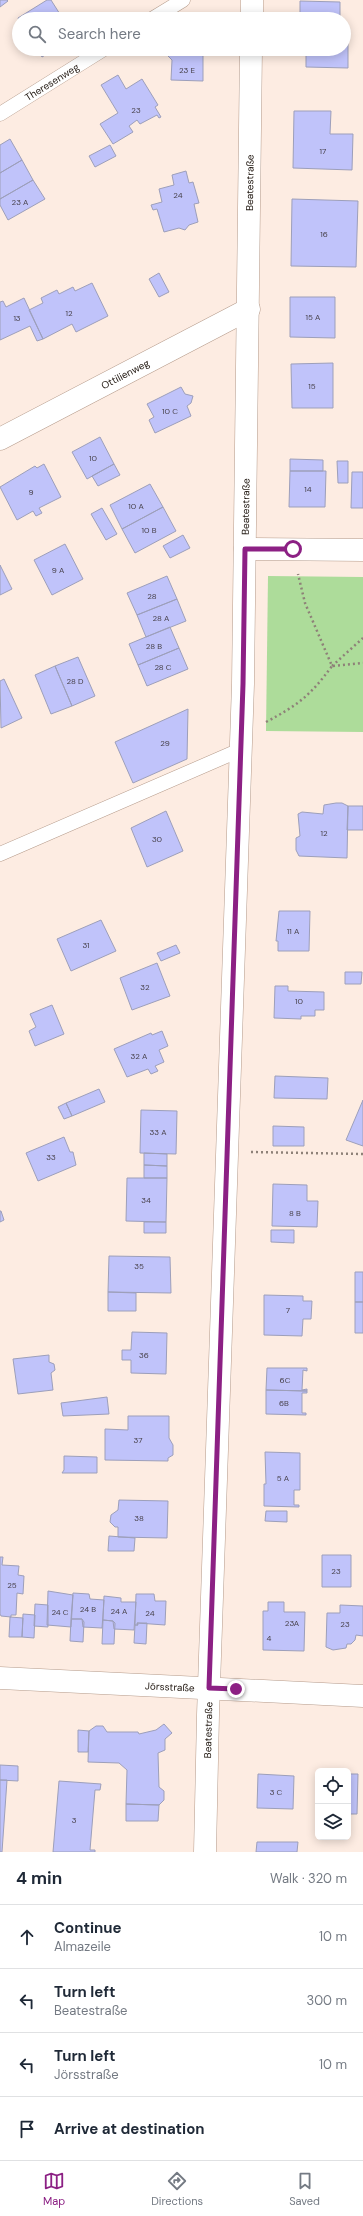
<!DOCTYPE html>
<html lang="en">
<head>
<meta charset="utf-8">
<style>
  body { margin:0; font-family:"DM Sans",sans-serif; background:#f2f2f3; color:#1f2937 }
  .controls { position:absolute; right:12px; bottom:12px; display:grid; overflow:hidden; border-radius:6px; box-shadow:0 2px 10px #0003 }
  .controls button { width:36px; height:36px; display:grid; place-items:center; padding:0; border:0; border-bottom:1px solid #e0e1e3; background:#fff; color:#1f2937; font:20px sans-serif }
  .stop { position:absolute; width:12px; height:12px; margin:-9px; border:3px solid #8c2084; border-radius:50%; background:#fff }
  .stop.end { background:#8c2084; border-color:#fff; box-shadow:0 1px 4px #0008 }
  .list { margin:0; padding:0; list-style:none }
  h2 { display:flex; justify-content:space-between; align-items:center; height:52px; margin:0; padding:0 16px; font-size:17px }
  h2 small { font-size:13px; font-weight:400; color:#747a83 }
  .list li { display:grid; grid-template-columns:26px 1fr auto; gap:12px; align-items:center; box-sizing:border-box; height:64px; padding:0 16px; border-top:1px solid #e0e1e3 }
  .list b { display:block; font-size:15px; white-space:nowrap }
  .list p { margin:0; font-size:13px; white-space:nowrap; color:#747a83 }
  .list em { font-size:13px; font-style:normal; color:#747a83 }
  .icon { flex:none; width:22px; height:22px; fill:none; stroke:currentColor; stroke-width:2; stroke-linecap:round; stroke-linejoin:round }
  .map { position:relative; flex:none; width:363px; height:1852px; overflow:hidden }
  .search { position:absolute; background:#fff; box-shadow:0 2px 10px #0003; left:12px; right:12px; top:12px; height:44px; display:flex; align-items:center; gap:10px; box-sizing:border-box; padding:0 14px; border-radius:22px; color:#747a83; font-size:15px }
  .sheet { height:308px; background:#fff }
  nav { display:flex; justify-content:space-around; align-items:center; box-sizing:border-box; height:56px; border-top:1px solid #e0e1e3; background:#fff; font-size:11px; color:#747a83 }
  nav a { display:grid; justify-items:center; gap:2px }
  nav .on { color:#8c2084 }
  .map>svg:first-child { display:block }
  .green { fill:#addc9a }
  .building { fill:#c0c3fa; stroke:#9d9fba }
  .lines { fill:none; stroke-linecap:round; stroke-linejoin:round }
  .lane-casing { stroke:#b59b8b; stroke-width:15 }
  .street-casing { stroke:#b59b8b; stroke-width:23 }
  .path { stroke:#8e8178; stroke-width:2.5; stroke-dasharray:2 3; stroke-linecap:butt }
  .lane { stroke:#fff; stroke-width:14 }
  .street { stroke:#fff; stroke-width:22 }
  .route { stroke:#8c2084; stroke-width:5 }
  .labels { text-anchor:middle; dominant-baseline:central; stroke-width:3; stroke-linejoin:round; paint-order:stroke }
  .number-label { font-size:8px; fill:#47414a }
  .street-label { font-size:10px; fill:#1f160f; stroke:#fff }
</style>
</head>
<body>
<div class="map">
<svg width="363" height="1852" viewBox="0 0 363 1852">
  <rect width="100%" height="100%" fill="#fdece2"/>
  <path class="green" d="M268,576L363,577V732L266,731Z"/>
  <path class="building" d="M0,0H7L8,1L0,7Z
    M47,0H51L63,19H19V21L18,18Z
    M300,1L340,2V19H300Z
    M344,33H348V68L306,67V49H344Z
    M37,49H55L42,57Z
    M171,49H203V81L171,80L172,60L166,54Z
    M118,75L126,89L142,79L158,105L155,107L161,117L159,118L157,115L140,124L137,120L129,126L133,132L113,144L100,124L118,113L101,85Z
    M294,111H331L330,134H353L352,170L293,168Z
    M10,139L22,160L0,173V145Z
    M110,145L116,156L95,167L89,156Z
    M22,160L33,180L0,199V173Z
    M186,171L189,183L193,182L199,203L194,204L198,222L189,225L185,230L179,228L164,232L157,209L153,210L151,205L162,202L159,189L174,185L172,175Z
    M33,180L45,199L8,220L0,205V199Z
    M292,199L358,201L356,267L291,266Z
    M159,273L169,292L159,297L149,279Z
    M92,283L108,316L76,332L72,324L43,339L29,310L43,303L41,298L57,290L59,294L73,287L75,291Z
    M290,297H335V338L290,337Z
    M24,298L43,339L37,341L30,326L0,340V302L3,301L6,307Z
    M333,363V408H292L291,364Z
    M181,387L185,394L193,396L191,403L187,406L191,416L155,433L149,420L154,417L147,404Z
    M100,437L114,464L87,479L72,452Z
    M290,459L323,460V471H290Z
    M337,461H348V483H338Z
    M44,464L61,497L39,508L42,513L36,516L33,511L17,520L0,487L35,466L37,468Z
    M114,464L120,475L98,486L92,476Z
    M290,471H326L325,507H289Z
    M352,472H363V508H351Z
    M150,484L163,507L122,529L110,505Z
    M163,507L176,531L135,553L122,529Z
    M102,508L117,534L106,540L91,514Z
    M183,535L190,548L170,558L163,546Z
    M65,544L83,579L52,595L34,560Z
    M0,565L12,589L0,595Z
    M167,576L177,599L137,615L127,593Z
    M177,599L186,621L146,637L137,615Z
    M170,627L179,648L138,665L129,644Z
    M179,648L188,669L147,686L138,665Z
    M78,657L95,696L72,706L55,666Z
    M55,666L72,706L51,714L35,675Z
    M4,679L22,718L1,728L0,681Z
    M188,709L187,759L133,783L115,742Z
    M336,803H342L348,806L347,858L299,856L296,850V838L300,836L298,814L302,812L323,814L324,805Z
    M348,806H363V830H347Z
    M166,811L183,851L147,867L131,828Z
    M279,911H310L309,951H278V941H276Z
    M101,920L116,951L71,971L57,939Z
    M176,945L180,953L161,961L157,953Z
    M157,963L170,996L132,1010L120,978Z
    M345,972H362L361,984H345Z
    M275,986H288V991L324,992V1010H315V1016H301V1019L274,1018Z
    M52,1005L64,1034L35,1046L29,1031L36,1027L30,1014Z
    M162,1031L168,1046L159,1050L164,1062L155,1066L158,1071L151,1074L148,1069L127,1077L114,1049L151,1033L152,1035Z
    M275,1076L328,1078L327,1099L274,1098Z
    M99,1089L105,1102L72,1116L66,1103Z
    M363,1100V1146L346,1140Z
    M66,1103L72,1116L64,1119L58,1107Z
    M141,1110L177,1111L176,1154L140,1153Z
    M273,1126L304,1127V1146H273Z
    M64,1137L70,1152H73L76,1165L38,1181L26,1153Z
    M144,1153L167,1154V1166L144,1165Z
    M144,1165L167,1166V1178H144Z
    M127,1178H167L166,1222L126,1221Z
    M273,1184L307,1185V1201H318L317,1227L272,1226Z
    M1,1211L4,1220L0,1222V1211Z
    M144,1222H166V1233H144Z
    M271,1230H294V1243L271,1242Z
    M109,1256L170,1257L171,1293L108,1292Z
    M355,1272H363V1302H355Z
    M108,1292L136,1293V1311H108Z
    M264,1295L303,1296V1301H312L311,1319H303L302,1336L264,1335Z
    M355,1302H363V1333H355Z
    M132,1332L167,1333L166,1374L131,1373V1360H122V1350H131Z
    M49,1355V1362L54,1364L55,1370L51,1373L53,1390L18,1394L13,1359Z
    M267,1368H307V1371L303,1370L302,1390L307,1389V1391L266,1390Z
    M266,1390L307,1391V1393H302V1413H306V1415L266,1414Z
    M107,1397L109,1414L63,1416L61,1403Z
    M128,1416H169V1438L173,1445V1455L168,1458V1461L105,1460V1429L128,1430Z
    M265,1452L300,1453V1490H294V1505H299V1507L264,1506V1484H266Z
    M64,1456L97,1457V1473H62L64,1470Z
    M119,1500L168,1501L167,1538L118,1537V1527H115L110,1522L111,1515L118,1510Z
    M266,1511H287V1522L265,1521Z
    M109,1536L135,1538L134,1551H108Z
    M322,1555H351V1587H322Z
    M0,1557H3L2,1565L19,1566L18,1575L24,1576L23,1594L17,1593L16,1615H11V1617L1,1616L0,1614Z
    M48,1591L73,1595L71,1627L47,1625Z
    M73,1593L89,1594L90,1599L104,1600L102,1628L83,1627L82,1619H71Z
    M136,1594H154L155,1601H166L165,1625L137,1623L138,1625H135Z
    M104,1596L121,1598V1602H136L134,1630L114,1629L113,1621L103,1620Z
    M268,1602H284V1612H305L304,1651L263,1650V1611H268Z
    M35,1604L48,1605V1627L34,1626Z
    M340,1605L363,1606V1636L356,1635L355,1640L351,1644H347L346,1648L333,1650L326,1647L327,1613H340Z
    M23,1614L35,1615L34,1638L22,1637Z
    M10,1617L23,1618L22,1637H9Z
    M71,1619H82L84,1622L83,1642L70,1641Z
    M103,1620L113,1621L115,1623L114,1644H102Z
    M137,1623H147L146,1644L134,1643L135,1625H138Z
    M164,1724L172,1733L165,1739V1750L158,1753L159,1787L164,1791V1800L159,1805L126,1804L127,1770L119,1763L88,1762L89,1731L96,1726H103L107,1732H138L139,1734L156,1730Z
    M78,1730L89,1731L88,1752H78Z
    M0,1765L18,1766V1781L0,1780Z
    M258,1774L294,1776L293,1809L257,1808Z
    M348,1774H358L357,1814H348Z
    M0,1780H7L2,1852H0Z
    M59,1781L101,1784L100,1790H95L90,1850H95V1852H53Z
    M126,1804L159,1805L158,1821H126Z
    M257,1842H298L297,1852H256Z"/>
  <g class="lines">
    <g class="lane-casing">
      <g id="lane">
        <path d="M152,19L183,0"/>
        <path id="s1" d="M0,114L104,49"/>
        <path d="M0,854L240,750"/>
      </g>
    </g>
    <g class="street-casing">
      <g id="street">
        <path d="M252,19V0"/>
        <path id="s2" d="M0,439L249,309"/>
        <path d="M245,549L363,550"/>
        <path id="s3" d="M0,1678L363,1696"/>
        <path id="s4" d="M205,1852L208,1715L243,684L251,49"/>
      </g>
    </g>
    <path class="path" d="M332,666L363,638
      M333,666L363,663
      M266,722C298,705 310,696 332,666L305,603L298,574
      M251,1152L363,1154"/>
    <use href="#lane" class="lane"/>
    <use href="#street" class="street"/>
  </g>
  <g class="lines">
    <path class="route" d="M236,1689L209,1688L243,684L245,549H293"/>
  </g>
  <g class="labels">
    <g class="number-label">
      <text x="187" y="70">23 E</text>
      <text x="136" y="110">23</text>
      <text x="323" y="151">17</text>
      <text x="178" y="195">24</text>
      <text x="20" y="202">23 A</text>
      <text x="324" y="234">16</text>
      <text x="69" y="313">12</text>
      <text x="313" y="317">15 A</text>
      <text x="17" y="318">13</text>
      <text x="312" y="386">15</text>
      <text x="170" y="411">10 C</text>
      <text x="93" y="458">10</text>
      <text x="308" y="489">14</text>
      <text x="31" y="492">9</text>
      <text x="136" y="506">10 A</text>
      <text x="149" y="530">10 B</text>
      <text x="58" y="570">9 A</text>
      <text x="152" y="596">28</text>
      <text x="161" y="618">28 A</text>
      <text x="154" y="646">28 B</text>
      <text x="163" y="667">28 C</text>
      <text x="75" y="681">28 D</text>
      <text x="165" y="743">29</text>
      <text x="324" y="833">12</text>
      <text x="157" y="839">30</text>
      <text x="293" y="931">11 A</text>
      <text x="86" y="945">31</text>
      <text x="145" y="987">32</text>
      <text x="299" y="1001">10</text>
      <text x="139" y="1056">32 A</text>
      <text x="158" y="1132">33 A</text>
      <text x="51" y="1157">33</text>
      <text x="146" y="1200">34</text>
      <text x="295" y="1213">8 B</text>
      <text x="139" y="1266">35</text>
      <text x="288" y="1310">7</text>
      <text x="144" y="1355">36</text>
      <text x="285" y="1380">6C</text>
      <text x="284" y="1403">6B</text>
      <text x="138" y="1440">37</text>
      <text x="283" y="1478">5 A</text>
      <text x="139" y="1518">38</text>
      <text x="336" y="1571">23</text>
      <text x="12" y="1585">25</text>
      <text x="88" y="1609">24 B</text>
      <text x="119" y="1611">24 A</text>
      <text x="60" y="1612">24 C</text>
      <text x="150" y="1613">24</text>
      <text x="292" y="1623">23A</text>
      <text x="345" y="1624">23</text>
      <text x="269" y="1638">4</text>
      <text x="276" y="1792">3 C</text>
      <text x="74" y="1820">3</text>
    </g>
    <g class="street-label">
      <text stroke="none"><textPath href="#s1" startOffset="61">Theresenweg</textPath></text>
      <text stroke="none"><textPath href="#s4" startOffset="1670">Beatestraße</textPath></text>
      <text stroke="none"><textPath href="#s2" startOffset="141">Ottilienweg</textPath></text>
      <text stroke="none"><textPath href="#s4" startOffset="1346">Beatestraße</textPath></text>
      <text stroke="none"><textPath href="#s3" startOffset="170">Jörsstraße</textPath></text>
      <text stroke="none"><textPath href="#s4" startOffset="122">Beatestraße</textPath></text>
    </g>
  </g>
</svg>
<div class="controls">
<button><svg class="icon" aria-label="locate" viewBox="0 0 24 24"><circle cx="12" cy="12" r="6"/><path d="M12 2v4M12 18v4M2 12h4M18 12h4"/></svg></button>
<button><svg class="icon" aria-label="layers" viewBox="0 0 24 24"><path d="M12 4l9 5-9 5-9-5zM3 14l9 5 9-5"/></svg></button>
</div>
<div class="stop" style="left:293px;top:549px"></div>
<div class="stop end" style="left:236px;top:1689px"></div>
<div class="search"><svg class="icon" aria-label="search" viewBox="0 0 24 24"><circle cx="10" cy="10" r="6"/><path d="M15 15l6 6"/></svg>Search here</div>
</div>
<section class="sheet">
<h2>4 min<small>Walk · 320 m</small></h2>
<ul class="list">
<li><svg class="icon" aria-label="ahead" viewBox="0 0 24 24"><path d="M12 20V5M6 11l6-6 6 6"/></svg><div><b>Continue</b><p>Almazeile</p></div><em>10 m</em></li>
<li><svg class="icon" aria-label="left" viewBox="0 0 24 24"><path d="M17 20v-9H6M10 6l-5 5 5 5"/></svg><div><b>Turn left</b><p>Beatestraße</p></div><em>300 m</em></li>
<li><svg class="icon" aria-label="left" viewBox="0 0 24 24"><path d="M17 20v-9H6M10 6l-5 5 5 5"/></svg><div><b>Turn left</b><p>Jörsstraße</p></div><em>10 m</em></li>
<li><svg class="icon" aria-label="arrive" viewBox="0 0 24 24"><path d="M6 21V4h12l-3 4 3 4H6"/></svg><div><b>Arrive at destination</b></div></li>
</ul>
</section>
<nav>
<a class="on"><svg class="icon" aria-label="map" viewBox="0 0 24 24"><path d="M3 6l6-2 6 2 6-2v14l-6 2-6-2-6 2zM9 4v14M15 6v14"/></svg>Map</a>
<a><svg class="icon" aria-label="directions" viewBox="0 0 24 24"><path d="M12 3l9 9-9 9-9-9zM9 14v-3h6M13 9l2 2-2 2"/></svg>Directions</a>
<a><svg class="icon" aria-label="saved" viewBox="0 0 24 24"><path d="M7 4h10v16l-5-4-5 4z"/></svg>Saved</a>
</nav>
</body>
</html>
